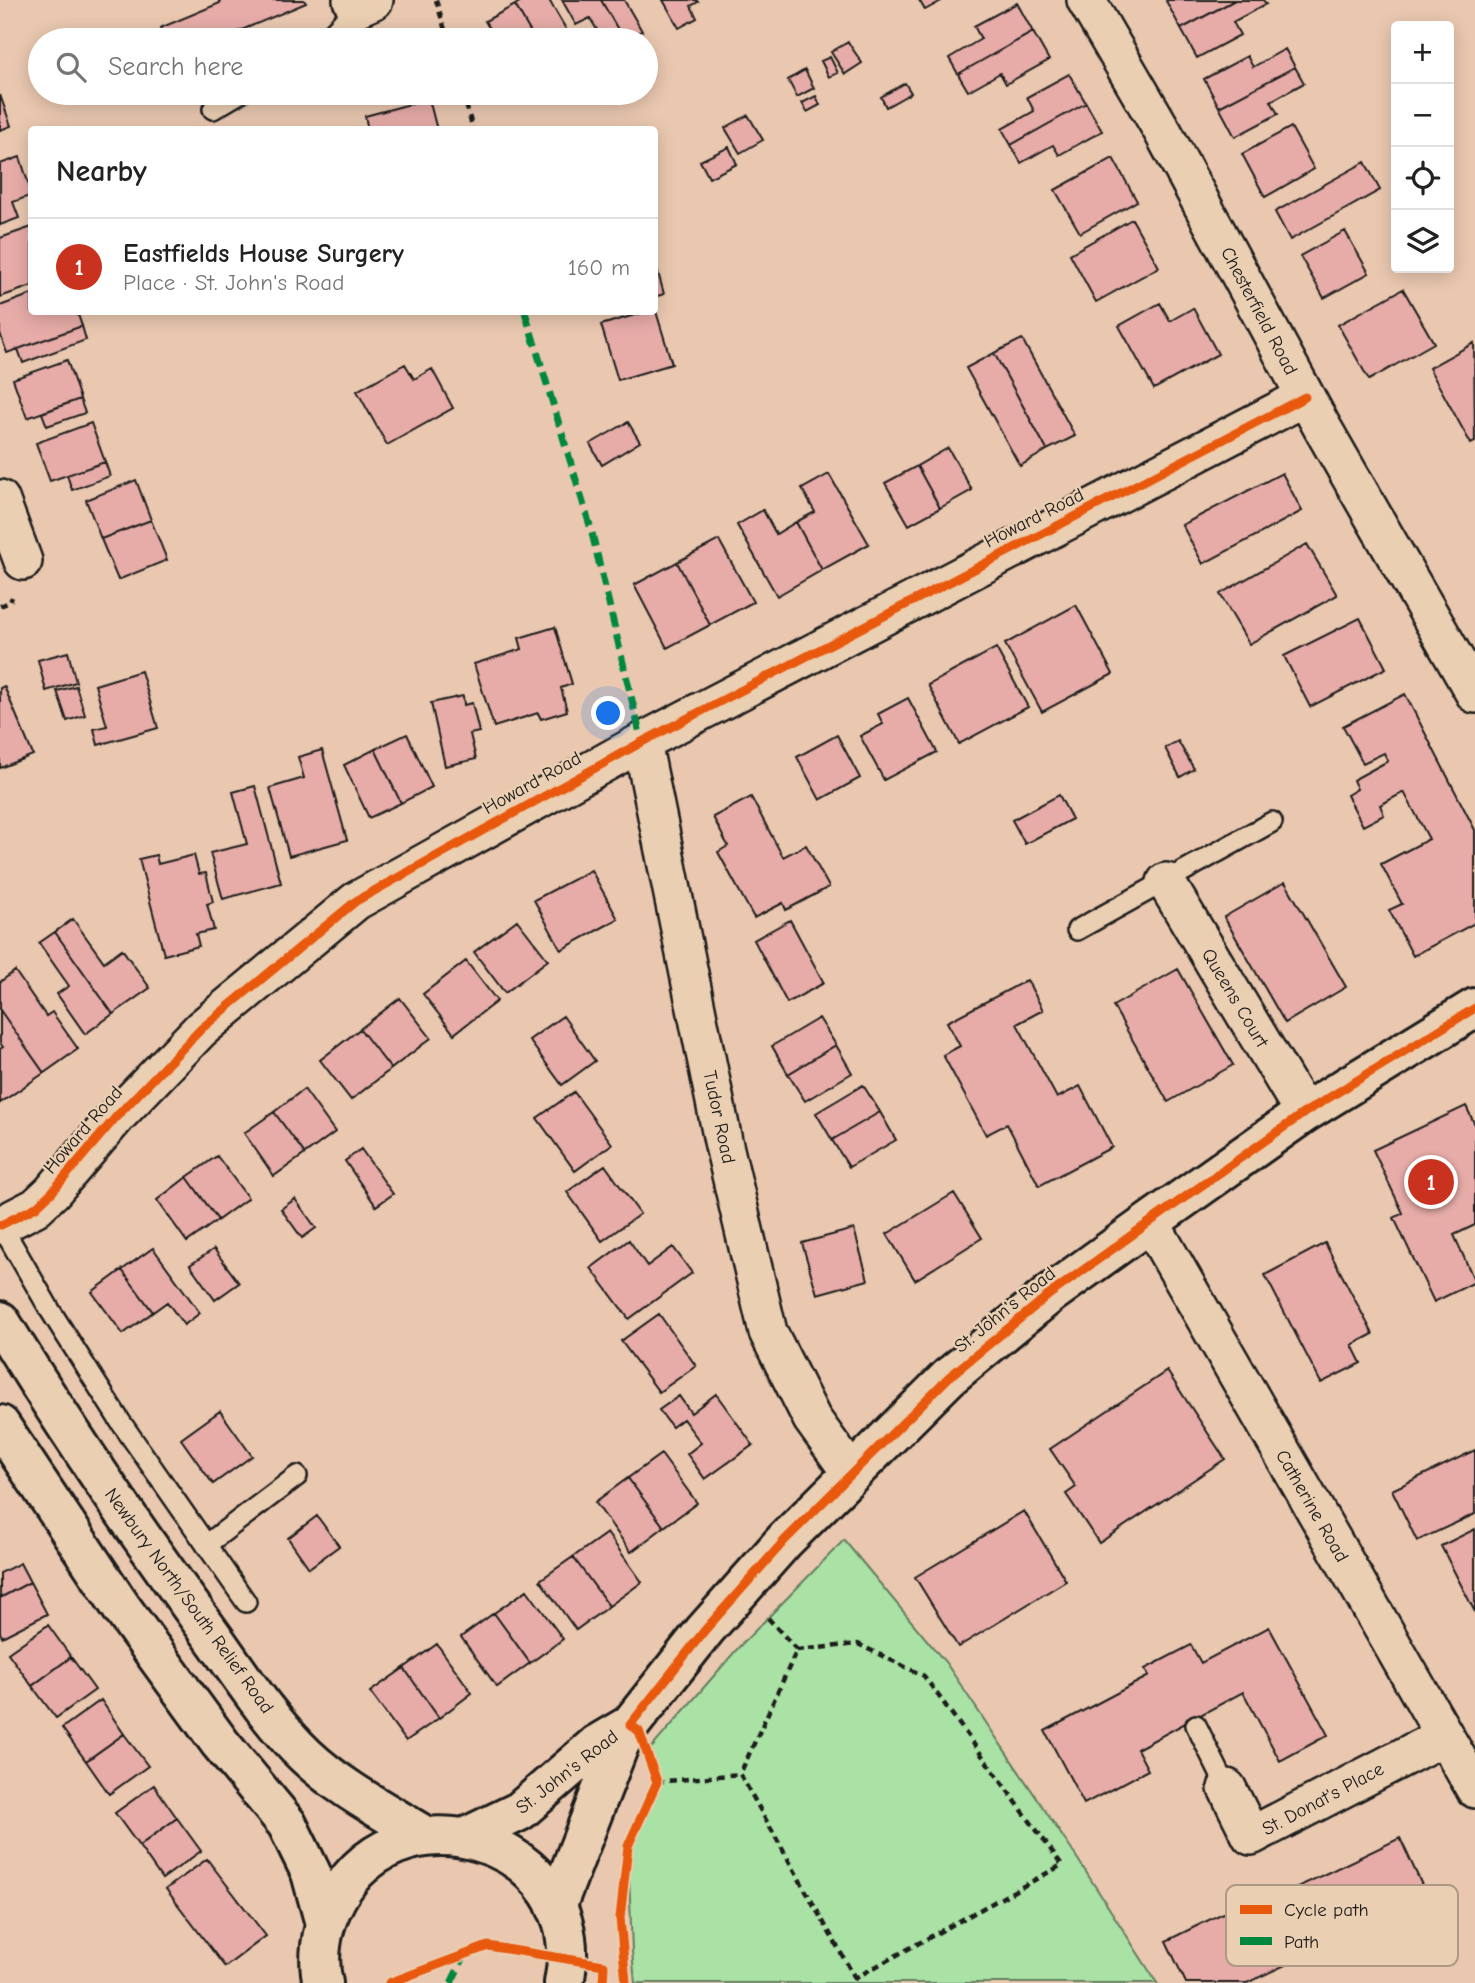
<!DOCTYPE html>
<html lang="en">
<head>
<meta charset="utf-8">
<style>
  body { margin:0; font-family:"Comic Neue",sans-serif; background:#f2f2f2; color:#222 }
  .controls { position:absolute; right:21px; top:21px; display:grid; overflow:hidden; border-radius:7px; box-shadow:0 4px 18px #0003 }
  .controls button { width:63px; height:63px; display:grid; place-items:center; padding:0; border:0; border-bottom:2px solid #e0e0e0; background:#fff; color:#222; font:35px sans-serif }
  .you { position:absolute; left:609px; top:714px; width:24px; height:24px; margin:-18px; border:5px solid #fff; border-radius:50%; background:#1a73e8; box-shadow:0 0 0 10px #1a73e833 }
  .badge { display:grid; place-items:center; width:46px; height:46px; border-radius:50%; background:#c8321e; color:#fff; font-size:23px; font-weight:700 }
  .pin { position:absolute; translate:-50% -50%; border:4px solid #fff; box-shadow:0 2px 7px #0006 }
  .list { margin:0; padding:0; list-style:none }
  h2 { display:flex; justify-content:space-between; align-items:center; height:91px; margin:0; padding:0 28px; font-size:30px }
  h2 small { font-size:23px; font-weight:400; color:#767676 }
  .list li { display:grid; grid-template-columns:46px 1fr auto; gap:21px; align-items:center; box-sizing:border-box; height:98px; padding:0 28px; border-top:2px solid #e0e0e0 }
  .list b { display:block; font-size:26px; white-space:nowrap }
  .list p { margin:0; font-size:23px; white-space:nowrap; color:#767676 }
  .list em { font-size:23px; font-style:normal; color:#767676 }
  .icon { flex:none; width:38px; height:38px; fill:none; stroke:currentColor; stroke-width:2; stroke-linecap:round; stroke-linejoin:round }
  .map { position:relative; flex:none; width:1475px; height:1983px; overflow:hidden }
  .search { position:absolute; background:#fff; box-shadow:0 4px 18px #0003; left:28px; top:28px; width:630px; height:77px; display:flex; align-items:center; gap:18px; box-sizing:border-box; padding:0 24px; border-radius:38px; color:#767676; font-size:26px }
  .panel { position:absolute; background:#fff; box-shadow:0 4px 18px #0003; left:28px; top:126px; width:630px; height:189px; border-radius:7px }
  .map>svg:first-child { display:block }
  .green { fill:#aae1a4; stroke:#637e60; stroke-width:2 }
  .building { fill:#e7aca8; stroke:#1c1c1c; stroke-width:2 }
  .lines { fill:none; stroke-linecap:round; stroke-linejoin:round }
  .lane-casing { stroke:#1c1c1c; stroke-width:24 }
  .street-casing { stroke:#1c1c1c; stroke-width:42 }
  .primary-casing { stroke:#1c1c1c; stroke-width:44 }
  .highway-casing { stroke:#1c1c1c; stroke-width:44 }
  .path { stroke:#1c1c1c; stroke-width:4.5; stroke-dasharray:7 5; stroke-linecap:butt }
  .lane { stroke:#ebcfb2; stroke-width:19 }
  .street { stroke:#ebcfb2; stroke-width:37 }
  .primary { stroke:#ebcfb2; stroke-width:38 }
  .highway { stroke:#ebcfb2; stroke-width:38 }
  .quiet { stroke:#00873e; stroke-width:7; stroke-dasharray:14 7; stroke-linecap:butt }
  .cycleway-casing { stroke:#ebcfb2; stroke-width:13 }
  .cycleway { stroke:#e8590c; stroke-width:9 }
  .labels { text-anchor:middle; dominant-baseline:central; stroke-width:5; stroke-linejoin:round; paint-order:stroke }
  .street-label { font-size:19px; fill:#1c1c1c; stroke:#ebcfb2 }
  .key { fill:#ebcfb2; stroke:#ad9985; stroke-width:2 }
  .key-label { font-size:19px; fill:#1c1c1c }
</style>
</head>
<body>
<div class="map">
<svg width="1475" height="1983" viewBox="0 0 1475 1983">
  <rect width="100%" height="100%" fill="#eac8b0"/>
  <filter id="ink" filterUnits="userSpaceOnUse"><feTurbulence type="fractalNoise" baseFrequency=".0143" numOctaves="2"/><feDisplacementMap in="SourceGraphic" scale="14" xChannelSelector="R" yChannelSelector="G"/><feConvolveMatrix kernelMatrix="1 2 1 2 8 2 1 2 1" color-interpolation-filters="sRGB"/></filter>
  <g filter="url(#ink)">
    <path class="green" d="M844,1540L946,1663L1077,1858L1157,1983H635L632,1951L628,1846L657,1782L647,1753L738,1648Z"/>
    <path class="building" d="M219,0H304L306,3L218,40H165L160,28L220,3Z
      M523,0H549L567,31L557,37L558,40H535L515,5Z
      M562,0H601L624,40H603L590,18L576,25Z
      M601,0H624L642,31L624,40Z
      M663,0H696L698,2L691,6L697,18L679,28Z
      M919,0H943L925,10Z
      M1168,0H1235L1181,29L1166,1Z
      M1235,0H1263L1266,4L1233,22L1240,35L1197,58L1181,29Z
      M1017,3L1033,32L958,74L949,58L981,39L974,26Z
      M515,5L535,40H496L485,21Z
      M1033,32L1049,60L1006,84L1000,73L968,91L958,74Z
      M848,42L862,63L845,74L831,52Z
      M1285,49L1295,67L1219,107L1204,79L1247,56L1253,67Z
      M830,57L838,73L829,77L821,61Z
      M1295,67L1304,83L1271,101L1278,114L1235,137L1219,107Z
      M805,70L814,88L797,97L788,80Z
      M1069,74L1086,103L1011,145L1002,129L1034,111L1027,97Z
      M905,83L911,93L886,107L881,97Z
      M0,95L11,126L0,130Z
      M816,96L820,105L807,112L802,103Z
      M429,99L437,130H368L365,116Z
      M1086,103L1102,131L1059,155L1053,145L1021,163L1011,145Z
      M748,115L763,140L740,153L725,128Z
      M1291,127L1314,169L1265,197L1242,154Z
      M729,147L737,164L709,178L700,161Z
      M20,157L32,195L13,202L19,218L0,225V164Z
      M1113,158L1137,201L1080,233L1055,190Z
      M1365,162L1380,190L1290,240L1275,212Z
      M1132,219L1159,267L1096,302L1070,254Z
      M32,227V286L0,297V238Z
      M1345,231L1369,273L1324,298L1300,256Z
      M654,269H657L664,294L654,297Z
      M1403,289L1434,343L1369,380L1338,325Z
      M32,294V312H77L82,326L7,353L0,333V306Z
      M1160,303L1170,321L1193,308L1218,354L1154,389L1119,326Z
      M655,308L672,364L618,380L601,325L645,312H654Z
      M82,326L86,340L23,363L18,349Z
      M1022,339L1075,436L1047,450L994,353Z
      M1474,343L1475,442L1471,444L1429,368Z
      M994,353L1047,450L1020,466L966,368Z
      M67,360L80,399L27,418L13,379Z
      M405,364L414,379L432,369L453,408L387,445L357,391Z
      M80,399L85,413L47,426L42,413Z
      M628,422L640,442L602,465L590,444Z
      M91,423L105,462L50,481L36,443Z
      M948,448L972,490L940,508L917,466Z
      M105,462L110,476L72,490L67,475Z
      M917,466L940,508L909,525L885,483Z
      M1282,473L1302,511L1203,564L1182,525Z
      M829,474L869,544L822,570L796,522L815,512L802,489Z
      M136,480L151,520L101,539L86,500Z
      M763,510L776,534L796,522L822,570L777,596L737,525Z
      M151,520L167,560L118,580L101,539Z
      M719,540L753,602L710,625L677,562Z
      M1307,544L1337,595L1249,644L1220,594Z
      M677,562L710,625L667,648L634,585Z
      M1076,605L1113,674L1042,712L1005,644Z
      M1360,618L1386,668L1310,707L1284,656Z
      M555,627L572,684L561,688L567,711L541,719L538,713L494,727L474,664L522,649L519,638Z
      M996,648L1028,707L959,744L928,685Z
      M68,652L76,682L46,691L38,660Z
      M141,671L158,728L98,745L94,729L107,726L95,685Z
      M4,686L33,755L0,768V688Z
      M76,686L85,715L67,721L57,691Z
      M1405,694L1475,830V923L1413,956L1389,910L1402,904L1381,864L1429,839L1404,792L1380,805L1384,815L1363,826L1347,795L1357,789L1353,780L1388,761L1384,753L1363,763L1343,726Z
      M463,696L464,705L472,703L479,732L470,734L476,759L445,766L431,703Z
      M908,698L937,752L884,780L860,736L883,724L878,714Z
      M407,734L432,787L401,803L375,749Z
      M837,735L860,778L820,800L797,757Z
      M1178,741L1194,769L1180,777L1165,748Z
      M375,749L401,803L369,818L344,765Z
      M322,750L347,840L289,856L270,788L304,778L298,757Z
      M255,786L281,883L223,899L210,853L247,844L233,792Z
      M1059,795L1072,819L1025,844L1012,820Z
      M751,797L783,857L806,845L829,887L786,910L783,903L754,918L718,852L728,846L713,817Z
      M156,855L158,864L194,855L199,874L206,873L213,902L207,904L214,930L196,934L199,946L164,955L139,859Z
      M591,870L618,919L561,950L534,900Z
      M1285,882L1346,987L1285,1023L1224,917Z
      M73,919L104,962L122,949L150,988L113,1014L55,932Z
      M517,920L548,960L505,993L474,952Z
      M790,920L824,983L787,1003L754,940Z
      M55,932L113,1014L85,1034L57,994L69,986L39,943Z
      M466,961L497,1001L454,1034L423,994Z
      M1178,969L1233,1065L1168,1102L1113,1006Z
      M15,971L46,1016L52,1012L78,1049L44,1073L0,1010V982Z
      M1027,980L1043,1010L1017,1024L1057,1098L1080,1086L1112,1147L1039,1186L1007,1124L986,1135L943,1055L960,1046L947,1022Z
      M400,998L431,1038L391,1069L360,1029Z
      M0,1010L44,1073L0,1103V1049L3,1047L0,1043Z
      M563,1016L595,1061L562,1085L529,1040Z
      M819,1018L836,1045L788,1074L772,1046Z
      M360,1029L391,1069L351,1100L320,1060Z
      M836,1045L852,1073L805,1101L788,1074Z
      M863,1085L880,1112L832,1140L816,1113Z
      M304,1089L335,1132L305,1154L274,1112Z
      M574,1092L612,1144L575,1171L537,1118Z
      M1466,1106L1475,1125V1225L1454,1235L1475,1282L1434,1302L1394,1218L1403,1213L1373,1150Z
      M274,1112L305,1154L274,1176L244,1133Z
      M880,1112L896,1140L849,1167L832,1140Z
      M361,1149L393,1194L376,1206L345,1161Z
      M217,1156L248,1198L218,1220L187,1177Z
      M605,1165L640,1214L602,1241L567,1192Z
      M187,1177L218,1220L187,1242L157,1200Z
      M954,1193L982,1238L915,1280L887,1234Z
      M295,1199L316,1228L302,1238L281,1209Z
      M854,1229L868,1280L817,1294L802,1243Z
      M629,1240L647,1266L673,1247L692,1273L629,1319L591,1268Z
      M1325,1243L1373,1334L1352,1345L1361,1363L1321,1383L1265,1275Z
      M153,1248L200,1313L184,1325L167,1302L153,1312L122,1270Z
      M214,1249L239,1283L215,1300L190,1265Z
      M122,1270L153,1312L123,1334L92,1292Z
      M659,1314L696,1366L659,1392L621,1341Z
      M1167,1371L1225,1459L1099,1543L1066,1494L1076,1487L1050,1449Z
      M716,1394L753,1445L705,1479L687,1454L701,1443L683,1419L672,1427L659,1410L679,1396L691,1413Z
      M220,1411L252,1456L213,1484L181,1439Z
      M1475,1450V1514L1417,1541L1392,1490Z
      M661,1454L697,1503L664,1527L628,1478Z
      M628,1478L664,1527L631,1552L595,1502Z
      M1024,1511L1066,1581L958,1647L915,1577Z
      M317,1516L339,1546L309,1568L288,1538Z
      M1475,1529V1612L1441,1546Z
      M607,1533L642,1582L609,1606L573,1557Z
      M573,1557L609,1606L576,1630L540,1580Z
      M20,1563L30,1582L0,1598V1573Z
      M30,1582L47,1614L2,1637L0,1632V1598Z
      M527,1590L563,1639L530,1663L494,1613Z
      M494,1613L530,1663L497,1687L461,1637Z
      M48,1625L71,1657L32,1686L8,1653Z
      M1269,1627L1328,1735L1280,1761L1243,1692L1137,1749L1148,1770L1084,1804L1045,1731L1149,1676L1145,1669L1191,1645L1201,1663Z
      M437,1644L472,1693L439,1718L404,1668Z
      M71,1657L95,1690L56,1718L32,1686Z
      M404,1668L439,1718L406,1741L370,1692Z
      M101,1700L124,1734L86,1761L62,1728Z
      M124,1734L148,1766L109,1794L86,1761Z
      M154,1785L177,1818L139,1846L115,1813Z
      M177,1818L201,1851L162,1879L139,1846Z
      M1400,1838L1428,1898L1247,1983H1186L1166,1941L1225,1912L1229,1920Z
      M207,1859L266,1936L225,1967L166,1889Z"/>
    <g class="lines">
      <g class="lane-casing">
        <path id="lane" d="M325,40L356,8
          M213,109L240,93
          M1077,930L1272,822
          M0,1223L50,1310L120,1421L246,1602
          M206,1545L297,1476
          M1196,1725L1227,1788"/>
      </g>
      <g class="street-casing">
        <path id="street" d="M352,0L356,8L374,0
          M1086,0L1163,132L1322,427L1475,694
          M0,499L23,561
          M642,742L723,1141L768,1332L812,1419L851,1473
          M1166,882L1304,1113
          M1150,1222L1475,1789
          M1,1225L36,1207L52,1192L116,1117L201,1029L356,901L642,742L1305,397
          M1227,1788L1251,1836L1444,1736"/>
      </g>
      <g class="primary-casing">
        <path id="primary" d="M466,1837L520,1811L596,1745L630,1725
          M556,1907L619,1745L630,1725L705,1630L785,1540L949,1377L1050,1294L1150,1222L1304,1113L1475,1008"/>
      </g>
      <g class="highway-casing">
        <path id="highway" d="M0,1321C64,1426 133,1527 205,1626C235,1667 269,1721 306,1756C341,1789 384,1811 425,1836
          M0,1425L121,1607L220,1743L287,1824L311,1873L325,1924
          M323,1983C317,1959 321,1932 331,1910C389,1776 594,1839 564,1983"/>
      </g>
      <path class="path" d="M436,0L448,40
        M463,93L473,130
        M0,606L10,602L12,597
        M768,1618L797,1650L740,1774L855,1978
        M797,1650L858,1644L924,1676L1062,1865L855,1978L854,1983
        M657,1782L740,1774"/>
      <use href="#lane" class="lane"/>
      <use href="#street" class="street"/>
      <use href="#primary" class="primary"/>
      <use href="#highway" class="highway"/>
      <path class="quiet" d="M525,312L591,529L642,742
        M451,1983L465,1955"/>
      <g class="cycleway-casing">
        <path id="cycleway" d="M1,1225L36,1207L52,1192L116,1117L201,1029L356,901L642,742L1305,397
          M389,1983L488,1946L604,1965L603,1983
          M626,1983L620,1918L628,1846L657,1782L639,1731L630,1725L705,1630L785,1540L949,1377L1050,1294L1150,1222L1304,1113L1475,1008"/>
      </g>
      <use href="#cycleway" class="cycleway"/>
    </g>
  </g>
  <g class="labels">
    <g class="street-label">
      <text transform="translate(1259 311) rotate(62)">Chesterfield Road</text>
      <text transform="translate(1034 518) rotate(-27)">Howard Road</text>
      <text transform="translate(532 783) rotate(-29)">Howard Road</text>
      <text transform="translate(1235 998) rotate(59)">Queens Court</text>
      <text transform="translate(719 1117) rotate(78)">Tudor Road</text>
      <text transform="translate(83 1130) rotate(-49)">Howard Road</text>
      <text transform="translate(1005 1310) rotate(-39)">St. John's Road</text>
      <text transform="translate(1312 1506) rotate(60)">Catherine Road</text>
      <text transform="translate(189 1601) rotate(54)">Newbury North/South Relief Road</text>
      <text transform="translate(567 1772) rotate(-38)">St. John's Road</text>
      <text transform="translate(1323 1799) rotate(-28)">St. Donat's Place</text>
    </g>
  </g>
  <rect x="1226" y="1885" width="232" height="81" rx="10" class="key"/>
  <rect x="1240" y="1905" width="32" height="9" fill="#e8590c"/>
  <rect x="1240" y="1937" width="32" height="8" fill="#00873e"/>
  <g class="key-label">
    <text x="1284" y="1916">Cycle path</text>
    <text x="1284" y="1948">Path</text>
  </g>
</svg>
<div class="controls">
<button>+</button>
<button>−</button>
<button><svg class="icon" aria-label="locate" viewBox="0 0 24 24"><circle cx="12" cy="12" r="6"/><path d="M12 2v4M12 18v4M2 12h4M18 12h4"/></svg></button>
<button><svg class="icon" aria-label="layers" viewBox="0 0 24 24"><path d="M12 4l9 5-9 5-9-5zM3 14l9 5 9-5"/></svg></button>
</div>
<div class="you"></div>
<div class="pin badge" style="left:1431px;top:1182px">1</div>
<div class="search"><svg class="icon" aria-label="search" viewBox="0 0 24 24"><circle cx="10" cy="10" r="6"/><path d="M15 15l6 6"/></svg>Search here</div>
<section class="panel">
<h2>Nearby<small></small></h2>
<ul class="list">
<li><span class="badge">1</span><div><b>Eastfields House Surgery</b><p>Place · St. John's Road</p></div><em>160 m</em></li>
</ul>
</section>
</div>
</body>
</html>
